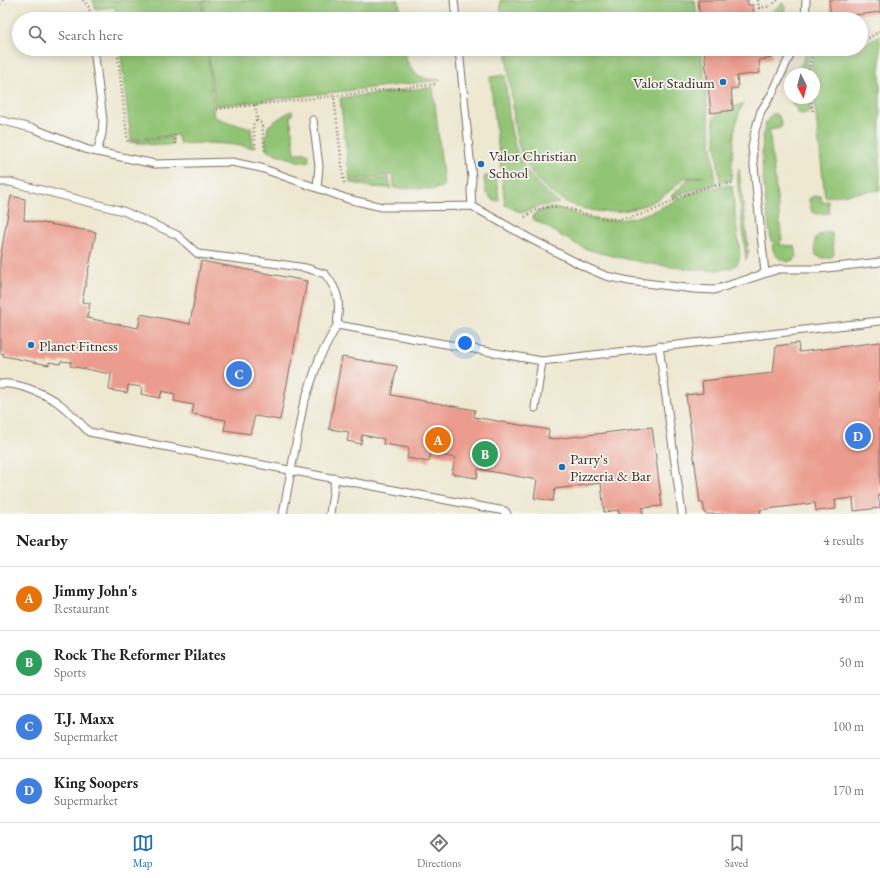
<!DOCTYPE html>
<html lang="en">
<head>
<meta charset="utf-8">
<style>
  body { margin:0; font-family:"EB Garamond",serif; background:#f2f2f2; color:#202124 }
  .compass { position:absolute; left:784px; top:68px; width:36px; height:36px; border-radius:50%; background:#fff; box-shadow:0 2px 10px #0003; rotate:173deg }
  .you { position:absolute; left:465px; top:343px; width:14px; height:14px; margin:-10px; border:3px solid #fff; border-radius:50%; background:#1a73e8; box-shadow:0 0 0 6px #1a73e833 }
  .badge { display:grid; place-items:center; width:26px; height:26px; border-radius:50%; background:#1f6fb2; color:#fff; font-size:13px; font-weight:700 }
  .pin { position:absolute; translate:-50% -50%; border:2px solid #fff; box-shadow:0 1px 4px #0006 }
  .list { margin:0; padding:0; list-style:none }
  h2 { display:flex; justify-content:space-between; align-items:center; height:52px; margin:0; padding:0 16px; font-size:17px }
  h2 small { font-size:13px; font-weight:400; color:#757577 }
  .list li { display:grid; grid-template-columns:26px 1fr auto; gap:12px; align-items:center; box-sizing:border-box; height:64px; padding:0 16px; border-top:1px solid #e0e0e0 }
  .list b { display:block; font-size:15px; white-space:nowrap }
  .list p { margin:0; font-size:13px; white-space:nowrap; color:#757577 }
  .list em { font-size:13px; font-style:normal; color:#757577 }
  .icon { flex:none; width:22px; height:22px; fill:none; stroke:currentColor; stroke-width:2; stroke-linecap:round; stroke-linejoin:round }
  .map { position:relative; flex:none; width:880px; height:514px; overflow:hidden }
  .search { position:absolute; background:#fff; box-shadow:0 2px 10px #0003; left:12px; right:12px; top:12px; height:44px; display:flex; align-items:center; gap:10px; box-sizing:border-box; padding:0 14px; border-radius:22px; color:#757577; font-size:15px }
  .sheet { height:308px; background:#fff }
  nav { display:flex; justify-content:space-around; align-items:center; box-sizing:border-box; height:56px; border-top:1px solid #e0e0e0; background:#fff; font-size:11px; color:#757577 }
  nav a { display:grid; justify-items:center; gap:2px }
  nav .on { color:#1f6fb2 }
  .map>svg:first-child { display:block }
  .green { fill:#92c474; stroke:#667749 }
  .building { fill:#ec9c8e }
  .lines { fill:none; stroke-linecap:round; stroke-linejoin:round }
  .service-casing { stroke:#7a6c5d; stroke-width:9 }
  .path { stroke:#7a6c5d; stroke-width:2.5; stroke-dasharray:1 3; stroke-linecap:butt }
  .service { stroke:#fff; stroke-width:7 }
  .poi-dot { fill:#1f6fb2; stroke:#f6f6f2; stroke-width:1.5 }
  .labels { text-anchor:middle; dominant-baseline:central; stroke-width:3.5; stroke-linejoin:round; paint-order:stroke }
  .poi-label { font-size:15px; fill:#3b2a1e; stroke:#f6f6f2; text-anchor:start }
</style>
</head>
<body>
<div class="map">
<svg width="880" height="514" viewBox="0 0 880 514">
  <rect width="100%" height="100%" fill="#f6f6f2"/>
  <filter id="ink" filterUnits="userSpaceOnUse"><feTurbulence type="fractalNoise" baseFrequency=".025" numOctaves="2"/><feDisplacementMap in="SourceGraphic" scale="8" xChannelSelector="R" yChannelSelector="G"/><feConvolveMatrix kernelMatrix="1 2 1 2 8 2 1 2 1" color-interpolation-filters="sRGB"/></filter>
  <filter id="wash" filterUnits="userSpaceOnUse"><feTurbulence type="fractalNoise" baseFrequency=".012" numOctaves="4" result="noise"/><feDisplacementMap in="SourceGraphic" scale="16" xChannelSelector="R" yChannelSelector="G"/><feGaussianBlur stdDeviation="0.9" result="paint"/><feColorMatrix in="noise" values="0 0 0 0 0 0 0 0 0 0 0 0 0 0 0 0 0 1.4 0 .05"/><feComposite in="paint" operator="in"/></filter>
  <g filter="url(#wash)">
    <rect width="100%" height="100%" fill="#eee8d1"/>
    <path class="green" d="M92,0H201L204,19H117L115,7L96,9L94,3Z
      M203,0H399L401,19H205Z
      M500,0H695L697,19H502Z
      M782,3L785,5L784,19H769L770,13Z
      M880,35V190L825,197L814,98V74H811L810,71L815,49C831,55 845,49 861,49V46Z
      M120,49H207L214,117L244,127H251L253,148C229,143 205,142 180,144L177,135L131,140Z
      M208,49H404C407,71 419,80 440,80L215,106Z
      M506,49H701L716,184L685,192L673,198L671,196L681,187L688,179L705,176L684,178C636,231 548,221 521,152C515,137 514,122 513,107C510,87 508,68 506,49Z
      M807,51H811L807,64V74H797Z
      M505,75C509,109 508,147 530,175C538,186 549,195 559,203L541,206L524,212H520L505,205L490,77Z
      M790,86V98H809L811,112L801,114L798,113C794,103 783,97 790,86Z
      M433,87L444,184L443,187L434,189L394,188L393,175L350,180L340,98Z
      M743,104C731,128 733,153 731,180L720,183L713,119C718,111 724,111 733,110V107Z
      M292,111L293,115H290L295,153H306L308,154L309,161L301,162L267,151L265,135L267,134L268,126C274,122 287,112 292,111Z
      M772,114H776L779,116L782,126L780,128L769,130L782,240L780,241V245L795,246L797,256L795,259L788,262C779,260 774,255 772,246L774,245V241H771C768,216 752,130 772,114Z
      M172,137L173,145H156L129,142Z
      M739,168L748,246H746V250H749L746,260L737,176Z
      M496,175L499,200L497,201L491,199L489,195L486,193L484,178L485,176Z
      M389,178L391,188L370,187L349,182Z
      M729,185L732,186L740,255C739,259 738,264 735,266C713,279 608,257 584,248C566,240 550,228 533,219L534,214C553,202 564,211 583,216C594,219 605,221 616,220C643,219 661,207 685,196C698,190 715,188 729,185Z
      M815,196H821L822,202L828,201L829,213L817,214L812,212L809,200L810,198Z
      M830,232L832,234L834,255C829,259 821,259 816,255C813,240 813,234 830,232Z"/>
    <g id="blocks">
      <path class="building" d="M698,0H748V5H753L754,19H700Z
        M829,0H880V12L831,18Z
        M704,49H771L772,58L759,60L760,73L737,76L738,88L731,89L733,110L711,113Z
        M11,196L25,199L24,220L96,232L82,302L90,303L87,318L138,328L141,314L190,324L201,261L307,281L280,420L255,416L250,434L224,430L226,420L192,414L194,405L174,401L175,394L162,391L160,398L141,394L142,387L128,385L127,393L109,390L111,374L70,366L71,362L61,361L60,364L49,362V365L3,356L4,354L0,353V259Z
        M880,342V495H878L880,508L854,511L853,498L835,500L836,509L816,511L815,503L760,510L761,514H705L703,503H700L686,395L703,393L702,381L773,373L776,346L798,343L799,352Z
        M342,357L397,366L391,395L475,410L474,417L549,430L548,438L555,439L652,427L662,506L642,508L643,514H619L618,510L604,512L601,483L555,489L553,501L534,498L537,480L478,469L477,478L452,474L455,458L431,453L429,462L407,458L409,448L383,444L384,439L362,435L361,444L347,441L349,432L329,429Z"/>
    </g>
  </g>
  <g filter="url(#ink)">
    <use href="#blocks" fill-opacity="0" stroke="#7a6c5d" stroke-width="1"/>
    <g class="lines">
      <g class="service-casing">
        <path id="service" d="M454,0L456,19
          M805,19L806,0
          M94,49L103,120L102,134L97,152
          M459,49L472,178L471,191L472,206
          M0,120L35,129L88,150L155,164L232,162L261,168L348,199L382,207H410L472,206L527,237L585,267L606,276L629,281L694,289L714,290L779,269H818L880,262
          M313,120L319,166L317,188
          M0,182H10L123,211L177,235L198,254L272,263L306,268L325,274C340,293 340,302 337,325
          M765,273L752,147L755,131L761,111L773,92L793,49
          M659,346L682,514
          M0,384C16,382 40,392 54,400C67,408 78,421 89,432L478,506L505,511L507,514
          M535,408L542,361
          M283,514L303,406L319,359L337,325L542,361L880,321
          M330,514L335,478"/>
      </g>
      <path class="path" d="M83,0L89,7L91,19
        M758,0L760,19
        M0,4L3,0
        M759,8L771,6L778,0
        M114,15V19
        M855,15L856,19
        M861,34L864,40
        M861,41L871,37L880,31
        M117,49L128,144
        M829,49H832
        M808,74L809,68L813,49
        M811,98L813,112
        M255,105L257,120L253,125L256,150
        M217,109L334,96
        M257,120L262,124L265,152
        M175,135L176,146
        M344,183L334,96L436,84
        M525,217C557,193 579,218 612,219C630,219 649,213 665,205C672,201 679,197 687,194C701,188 718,185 734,183"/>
      <use href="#service" class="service"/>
    </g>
  </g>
  <g class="poi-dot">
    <circle cx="723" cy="82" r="4"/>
    <circle cx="481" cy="164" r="4"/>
    <circle cx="31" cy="345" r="4"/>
    <circle cx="562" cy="467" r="4"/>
  </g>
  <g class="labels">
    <g class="poi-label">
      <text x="715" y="82" text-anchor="end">Valor Stadium</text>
      <text x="489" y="155">Valor Christian<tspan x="489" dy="17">School</tspan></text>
      <text x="39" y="345">Planet Fitness</text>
      <text x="570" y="458">Parry's<tspan x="570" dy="17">Pizzeria &amp; Bar</tspan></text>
    </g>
  </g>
</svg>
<svg class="compass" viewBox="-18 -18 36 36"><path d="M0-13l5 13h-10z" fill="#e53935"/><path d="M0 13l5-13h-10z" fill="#757577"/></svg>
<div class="you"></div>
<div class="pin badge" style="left:438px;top:440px;background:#e8710a">A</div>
<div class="pin badge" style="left:485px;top:454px;background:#2e9e5b">B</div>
<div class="pin badge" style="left:239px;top:374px;background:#3f7fe0">C</div>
<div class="pin badge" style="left:858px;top:436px;background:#3f7fe0">D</div>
<div class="search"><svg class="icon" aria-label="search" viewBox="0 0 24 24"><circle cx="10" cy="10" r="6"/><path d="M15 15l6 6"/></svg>Search here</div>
</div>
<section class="sheet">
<h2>Nearby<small>4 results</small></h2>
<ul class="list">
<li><span class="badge" style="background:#e8710a">A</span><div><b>Jimmy John's</b><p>Restaurant</p></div><em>40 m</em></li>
<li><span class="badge" style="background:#2e9e5b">B</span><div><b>Rock The Reformer Pilates</b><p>Sports</p></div><em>50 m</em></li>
<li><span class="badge" style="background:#3f7fe0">C</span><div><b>T.J. Maxx</b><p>Supermarket</p></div><em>100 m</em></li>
<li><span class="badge" style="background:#3f7fe0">D</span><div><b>King Soopers</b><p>Supermarket</p></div><em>170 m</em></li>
</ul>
</section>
<nav>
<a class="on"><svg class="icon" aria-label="map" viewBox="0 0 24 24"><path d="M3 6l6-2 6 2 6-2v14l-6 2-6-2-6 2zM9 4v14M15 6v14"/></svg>Map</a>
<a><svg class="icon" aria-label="directions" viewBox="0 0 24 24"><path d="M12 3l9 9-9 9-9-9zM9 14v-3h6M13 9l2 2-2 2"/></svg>Directions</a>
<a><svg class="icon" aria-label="saved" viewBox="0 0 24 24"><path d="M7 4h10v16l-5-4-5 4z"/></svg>Saved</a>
</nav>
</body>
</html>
